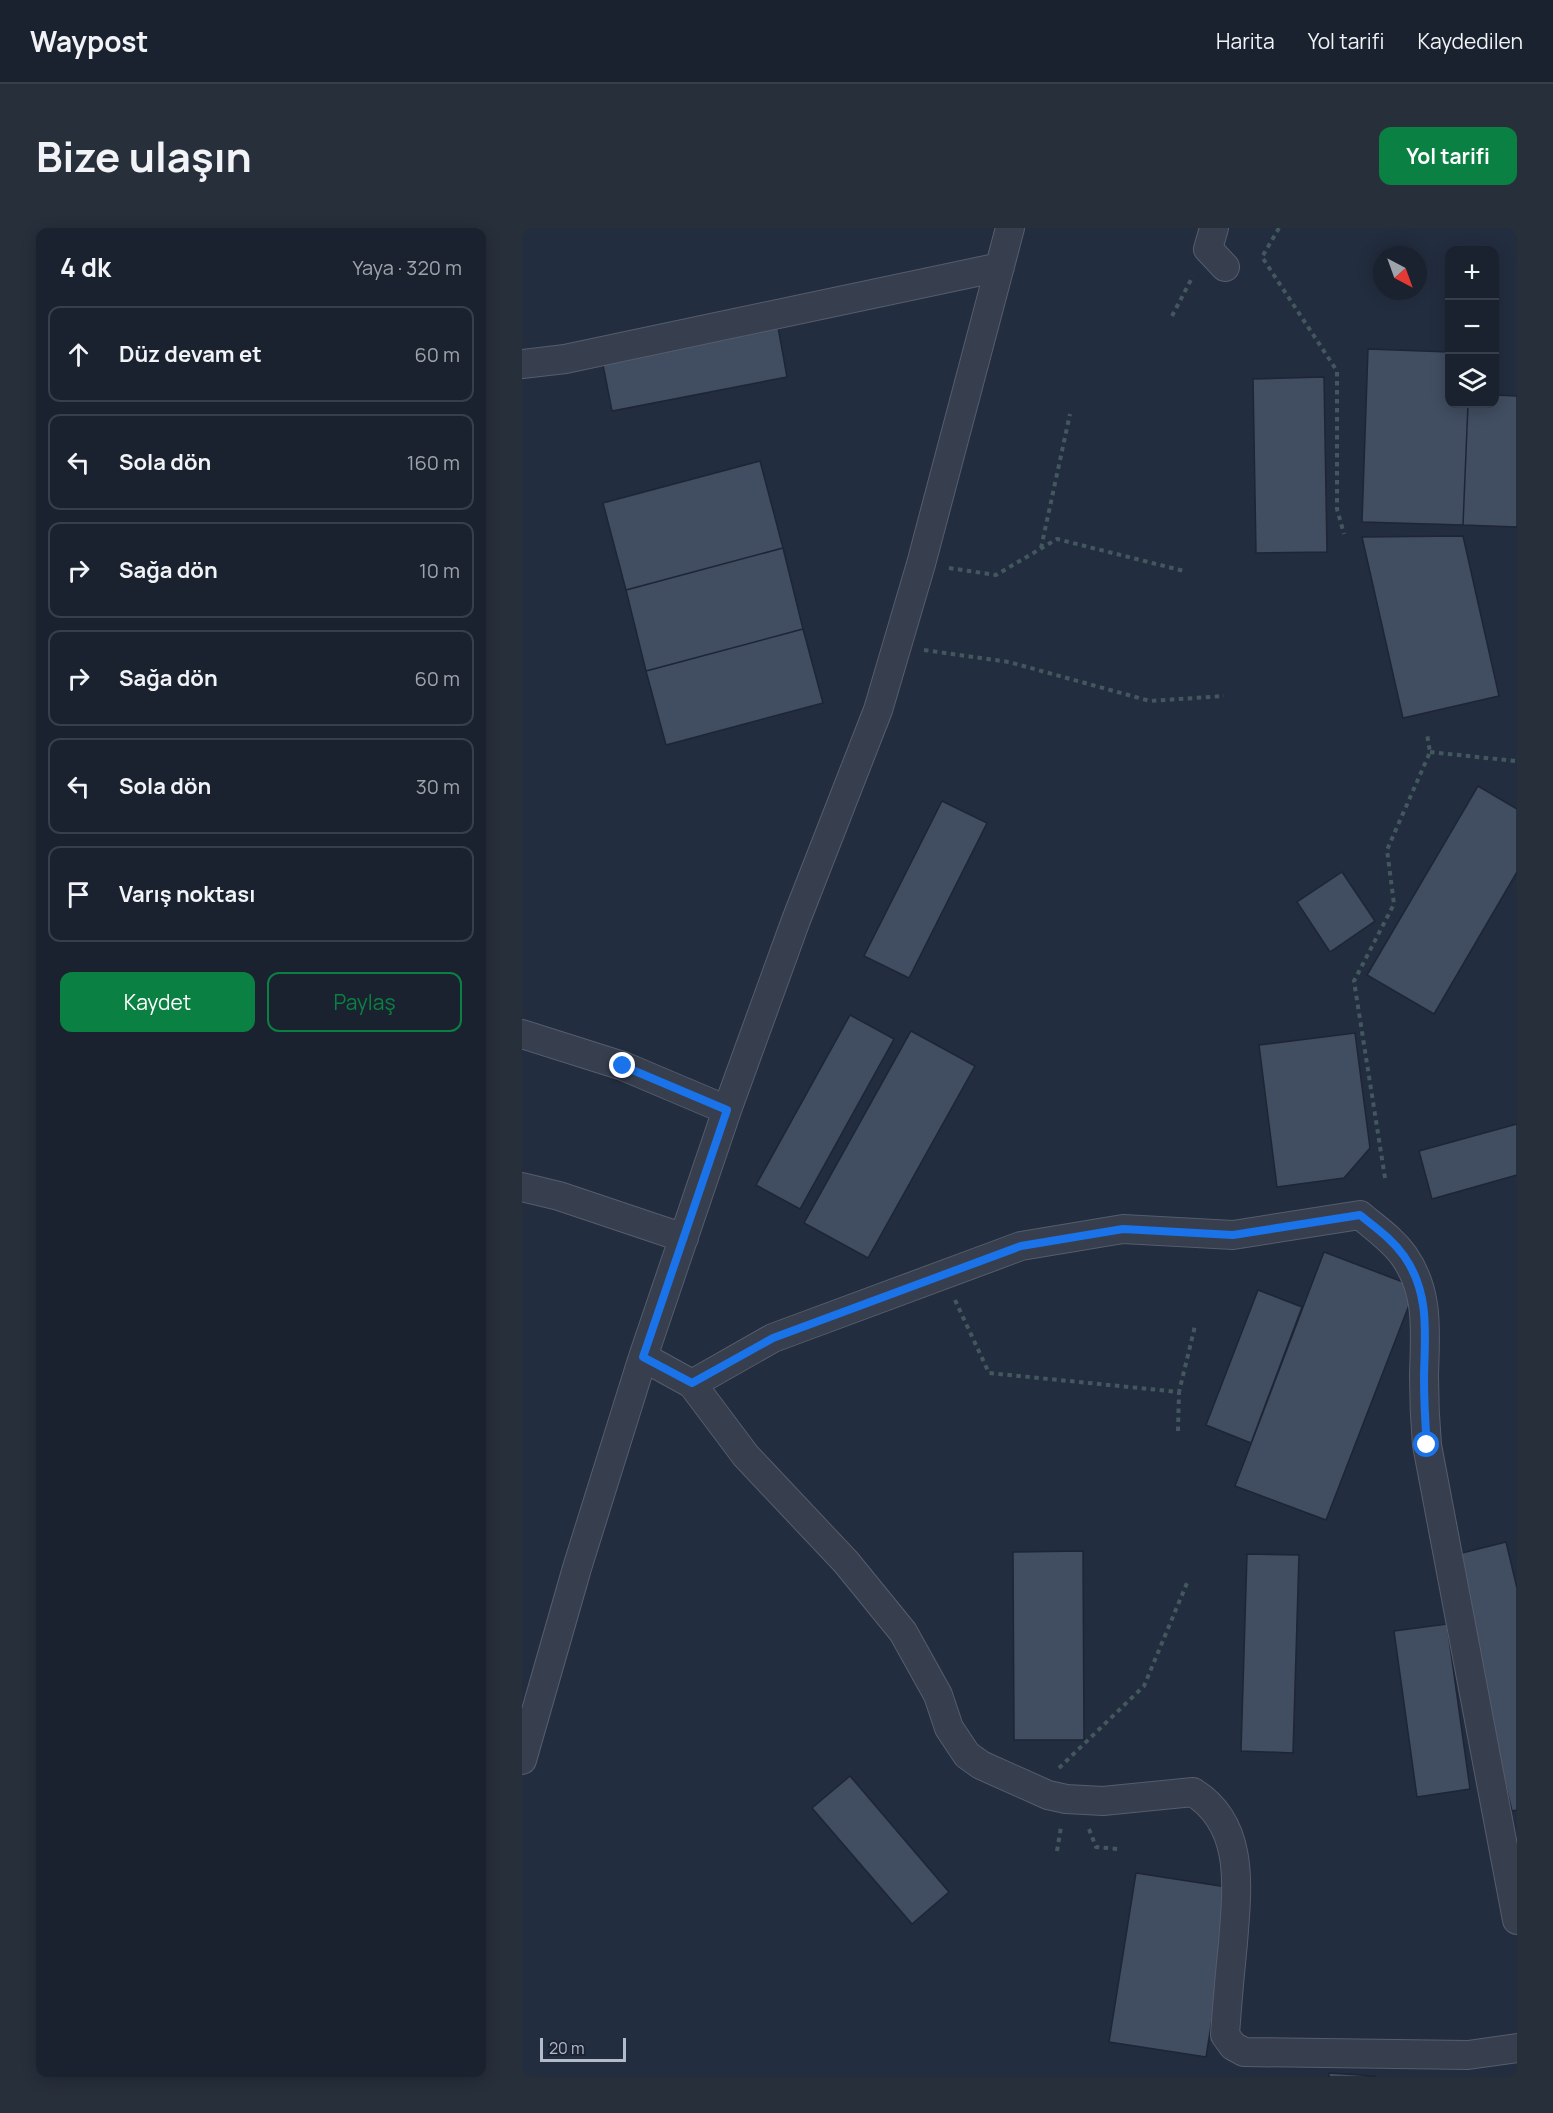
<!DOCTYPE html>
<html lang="tr">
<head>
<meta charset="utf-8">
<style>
  body { margin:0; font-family:Manrope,sans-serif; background:#272f3b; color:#f1f3f6 }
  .controls { position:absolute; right:18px; top:18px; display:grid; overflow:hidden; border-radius:12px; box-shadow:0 3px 15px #0003 }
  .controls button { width:54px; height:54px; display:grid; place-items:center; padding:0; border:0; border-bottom:2px solid #383f4b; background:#1a222f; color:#f1f3f6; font:30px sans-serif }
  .compass { position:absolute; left:851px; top:18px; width:54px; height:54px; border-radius:50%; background:#1a222f; box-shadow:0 3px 15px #0003; rotate:139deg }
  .scale { position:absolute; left:18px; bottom:15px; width:86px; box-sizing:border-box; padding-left:6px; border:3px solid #b3baca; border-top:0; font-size:16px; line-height:21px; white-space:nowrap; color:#b3baca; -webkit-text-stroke:4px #1c2434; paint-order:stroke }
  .stop { position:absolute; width:18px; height:18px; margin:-14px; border:4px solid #1a73e8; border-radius:50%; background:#fff }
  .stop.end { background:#1a73e8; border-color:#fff; box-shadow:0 2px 6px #0008 }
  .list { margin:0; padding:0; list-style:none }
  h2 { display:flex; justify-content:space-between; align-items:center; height:78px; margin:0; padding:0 24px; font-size:26px }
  h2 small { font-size:20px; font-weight:400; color:#9fa4aa }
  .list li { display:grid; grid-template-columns:39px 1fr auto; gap:18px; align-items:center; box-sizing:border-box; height:96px; margin:0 12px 12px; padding:0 12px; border:2px solid #383f4b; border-radius:12px }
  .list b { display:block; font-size:22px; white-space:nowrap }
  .list em { font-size:20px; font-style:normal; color:#9fa4aa }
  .actions { display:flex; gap:12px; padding:18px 24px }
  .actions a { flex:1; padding:14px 0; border:2px solid #0b8043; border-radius:12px; text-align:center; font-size:21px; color:#0b8043 }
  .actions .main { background:#0b8043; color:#fff }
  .icon { flex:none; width:33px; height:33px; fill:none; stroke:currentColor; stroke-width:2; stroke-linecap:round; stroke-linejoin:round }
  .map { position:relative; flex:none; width:995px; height:1849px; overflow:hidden; border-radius:12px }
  header { display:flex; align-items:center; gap:36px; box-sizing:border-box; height:84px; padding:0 30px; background:#1a222f; border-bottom:2px solid #383f4b }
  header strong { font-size:28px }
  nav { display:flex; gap:33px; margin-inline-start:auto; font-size:21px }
  .intro { display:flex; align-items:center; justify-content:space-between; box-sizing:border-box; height:144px; padding:0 36px }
  h1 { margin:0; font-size:42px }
  .button { padding:15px 27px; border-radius:12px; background:#0b8043; color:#fff; font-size:21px; font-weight:700 }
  main { display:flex; gap:36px; padding:0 36px }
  aside { flex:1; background:#1a222f; border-radius:12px; box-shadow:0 3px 15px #0003 }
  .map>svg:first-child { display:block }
  .building { fill:#414d61; stroke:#1e2636; stroke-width:1.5 }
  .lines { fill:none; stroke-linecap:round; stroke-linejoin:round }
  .minor-casing { stroke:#555d6d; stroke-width:30 }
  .path { stroke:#43585d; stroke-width:4; stroke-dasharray:4.5 4.5; stroke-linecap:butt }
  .minor { stroke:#373f4f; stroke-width:28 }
  .route { stroke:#1a73e8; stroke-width:8 }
</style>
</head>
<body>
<header>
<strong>Waypost</strong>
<nav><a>Harita</a><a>Yol tarifi</a><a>Kaydedilen</a></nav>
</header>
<div class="intro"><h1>Bize ulaşın</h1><a class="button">Yol tarifi</a></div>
<main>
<aside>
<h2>4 dk<small>Yaya · 320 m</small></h2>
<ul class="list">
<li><svg class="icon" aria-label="ahead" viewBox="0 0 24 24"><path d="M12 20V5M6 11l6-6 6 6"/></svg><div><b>Düz devam et</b></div><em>60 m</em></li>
<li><svg class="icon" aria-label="left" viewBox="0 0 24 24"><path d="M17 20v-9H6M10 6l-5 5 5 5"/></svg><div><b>Sola dön</b></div><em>160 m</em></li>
<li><svg class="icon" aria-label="right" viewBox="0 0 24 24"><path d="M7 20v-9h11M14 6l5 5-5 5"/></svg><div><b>Sağa dön</b></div><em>10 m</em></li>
<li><svg class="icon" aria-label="right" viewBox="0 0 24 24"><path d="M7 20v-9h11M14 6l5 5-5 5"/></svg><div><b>Sağa dön</b></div><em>60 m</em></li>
<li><svg class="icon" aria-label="left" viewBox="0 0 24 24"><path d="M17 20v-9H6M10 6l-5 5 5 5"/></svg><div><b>Sola dön</b></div><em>30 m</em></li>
<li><svg class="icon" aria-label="arrive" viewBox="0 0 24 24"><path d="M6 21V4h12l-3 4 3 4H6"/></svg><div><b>Varış noktası</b></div></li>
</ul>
<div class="actions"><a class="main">Kaydet</a><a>Paylaş</a></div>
</aside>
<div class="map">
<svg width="995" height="1849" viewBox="0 0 995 1849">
  <rect width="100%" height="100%" fill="#222d3f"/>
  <path class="building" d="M256,99L265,149L90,183L80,132Z
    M846,121L927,124V176H946L941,297L840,294Z
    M802,149L805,324L734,325L731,151Z
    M972,167L995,168V299L941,297L946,176H972Z
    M238,233L261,320L104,362L81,275Z
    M941,308L977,468L881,490L840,309Z
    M261,320L281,401L124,443L104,362Z
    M281,401L301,475L144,517L124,443Z
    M956,558L995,581V644L912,786L845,747Z
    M420,573L465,595L387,750L342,728Z
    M820,644L853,693L808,724L775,674Z
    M328,787L372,811L278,981L234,957Z
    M389,803L453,838L346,1030L282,995Z
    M833,805L848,920L822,950L755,959L737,817Z
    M995,896V947L910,971L897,923Z
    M802,1024L894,1059L804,1292L713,1258Z
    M736,1062L780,1079L729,1215L684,1197Z
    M984,1314L995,1360V1582L990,1583L928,1328Z
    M561,1323L562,1512H492L491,1324Z
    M725,1326L777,1327L771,1525L719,1523Z
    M925,1396L948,1561L895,1569L872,1403Z
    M328,1548L427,1664L390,1696L290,1580Z
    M614,1645L711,1660L684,1829L587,1814Z
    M807,1845L853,1848V1849H807Z"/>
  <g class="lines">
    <g class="minor-casing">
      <path id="minor" d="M692,0L686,21L703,39
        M0,136L43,131L478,39
        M0,806L101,838L205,882
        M0,959L37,968L162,1010
        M121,1129L170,1156L251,1110L499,1018L601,1001L711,1007L838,987C853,1000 870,1011 882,1028C908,1065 903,1105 902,1148C902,1171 903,1194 905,1217L995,1692
        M170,1156L224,1228L324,1334L381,1404L416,1467L427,1500L445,1527L459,1537L526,1567L544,1571L581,1573L671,1564C724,1597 715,1661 711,1715C708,1745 705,1776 703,1807L711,1818L722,1824L946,1827L995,1820
        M0,1532L55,1340L121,1129L205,882L274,692L356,482L399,336L488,0"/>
    </g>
    <path class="path" d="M757,0L740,29L815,143V281L822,306
      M650,88L671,48
      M519,320L548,186
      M427,340L474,347L535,311L662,343
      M402,422L487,434L628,473L702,468
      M908,524L993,533
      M863,950L832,753L872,676L865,622L908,524L905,506
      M433,1072L467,1145L657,1164L673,1098
      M656,1203L657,1164
      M537,1540L622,1458L665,1355
      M567,1601L574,1619L596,1621
      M535,1623L539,1599"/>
    <use href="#minor" class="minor"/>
  </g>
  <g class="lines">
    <path class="route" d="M101,838L205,882L121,1129L170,1155L251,1110L499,1018L601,1001L711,1007L838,987C854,1000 870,1011 882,1028C908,1065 903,1105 902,1148C902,1171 903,1193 905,1217"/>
  </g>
</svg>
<div class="controls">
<button>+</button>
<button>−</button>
<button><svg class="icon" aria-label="layers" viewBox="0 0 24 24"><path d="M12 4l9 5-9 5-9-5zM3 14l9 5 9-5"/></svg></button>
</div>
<svg class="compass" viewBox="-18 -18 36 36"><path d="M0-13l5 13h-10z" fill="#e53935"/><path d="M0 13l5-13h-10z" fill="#9fa4aa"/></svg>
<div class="scale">20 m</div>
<div class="stop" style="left:905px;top:1217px"></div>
<div class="stop end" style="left:101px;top:838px"></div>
</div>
</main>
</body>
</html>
